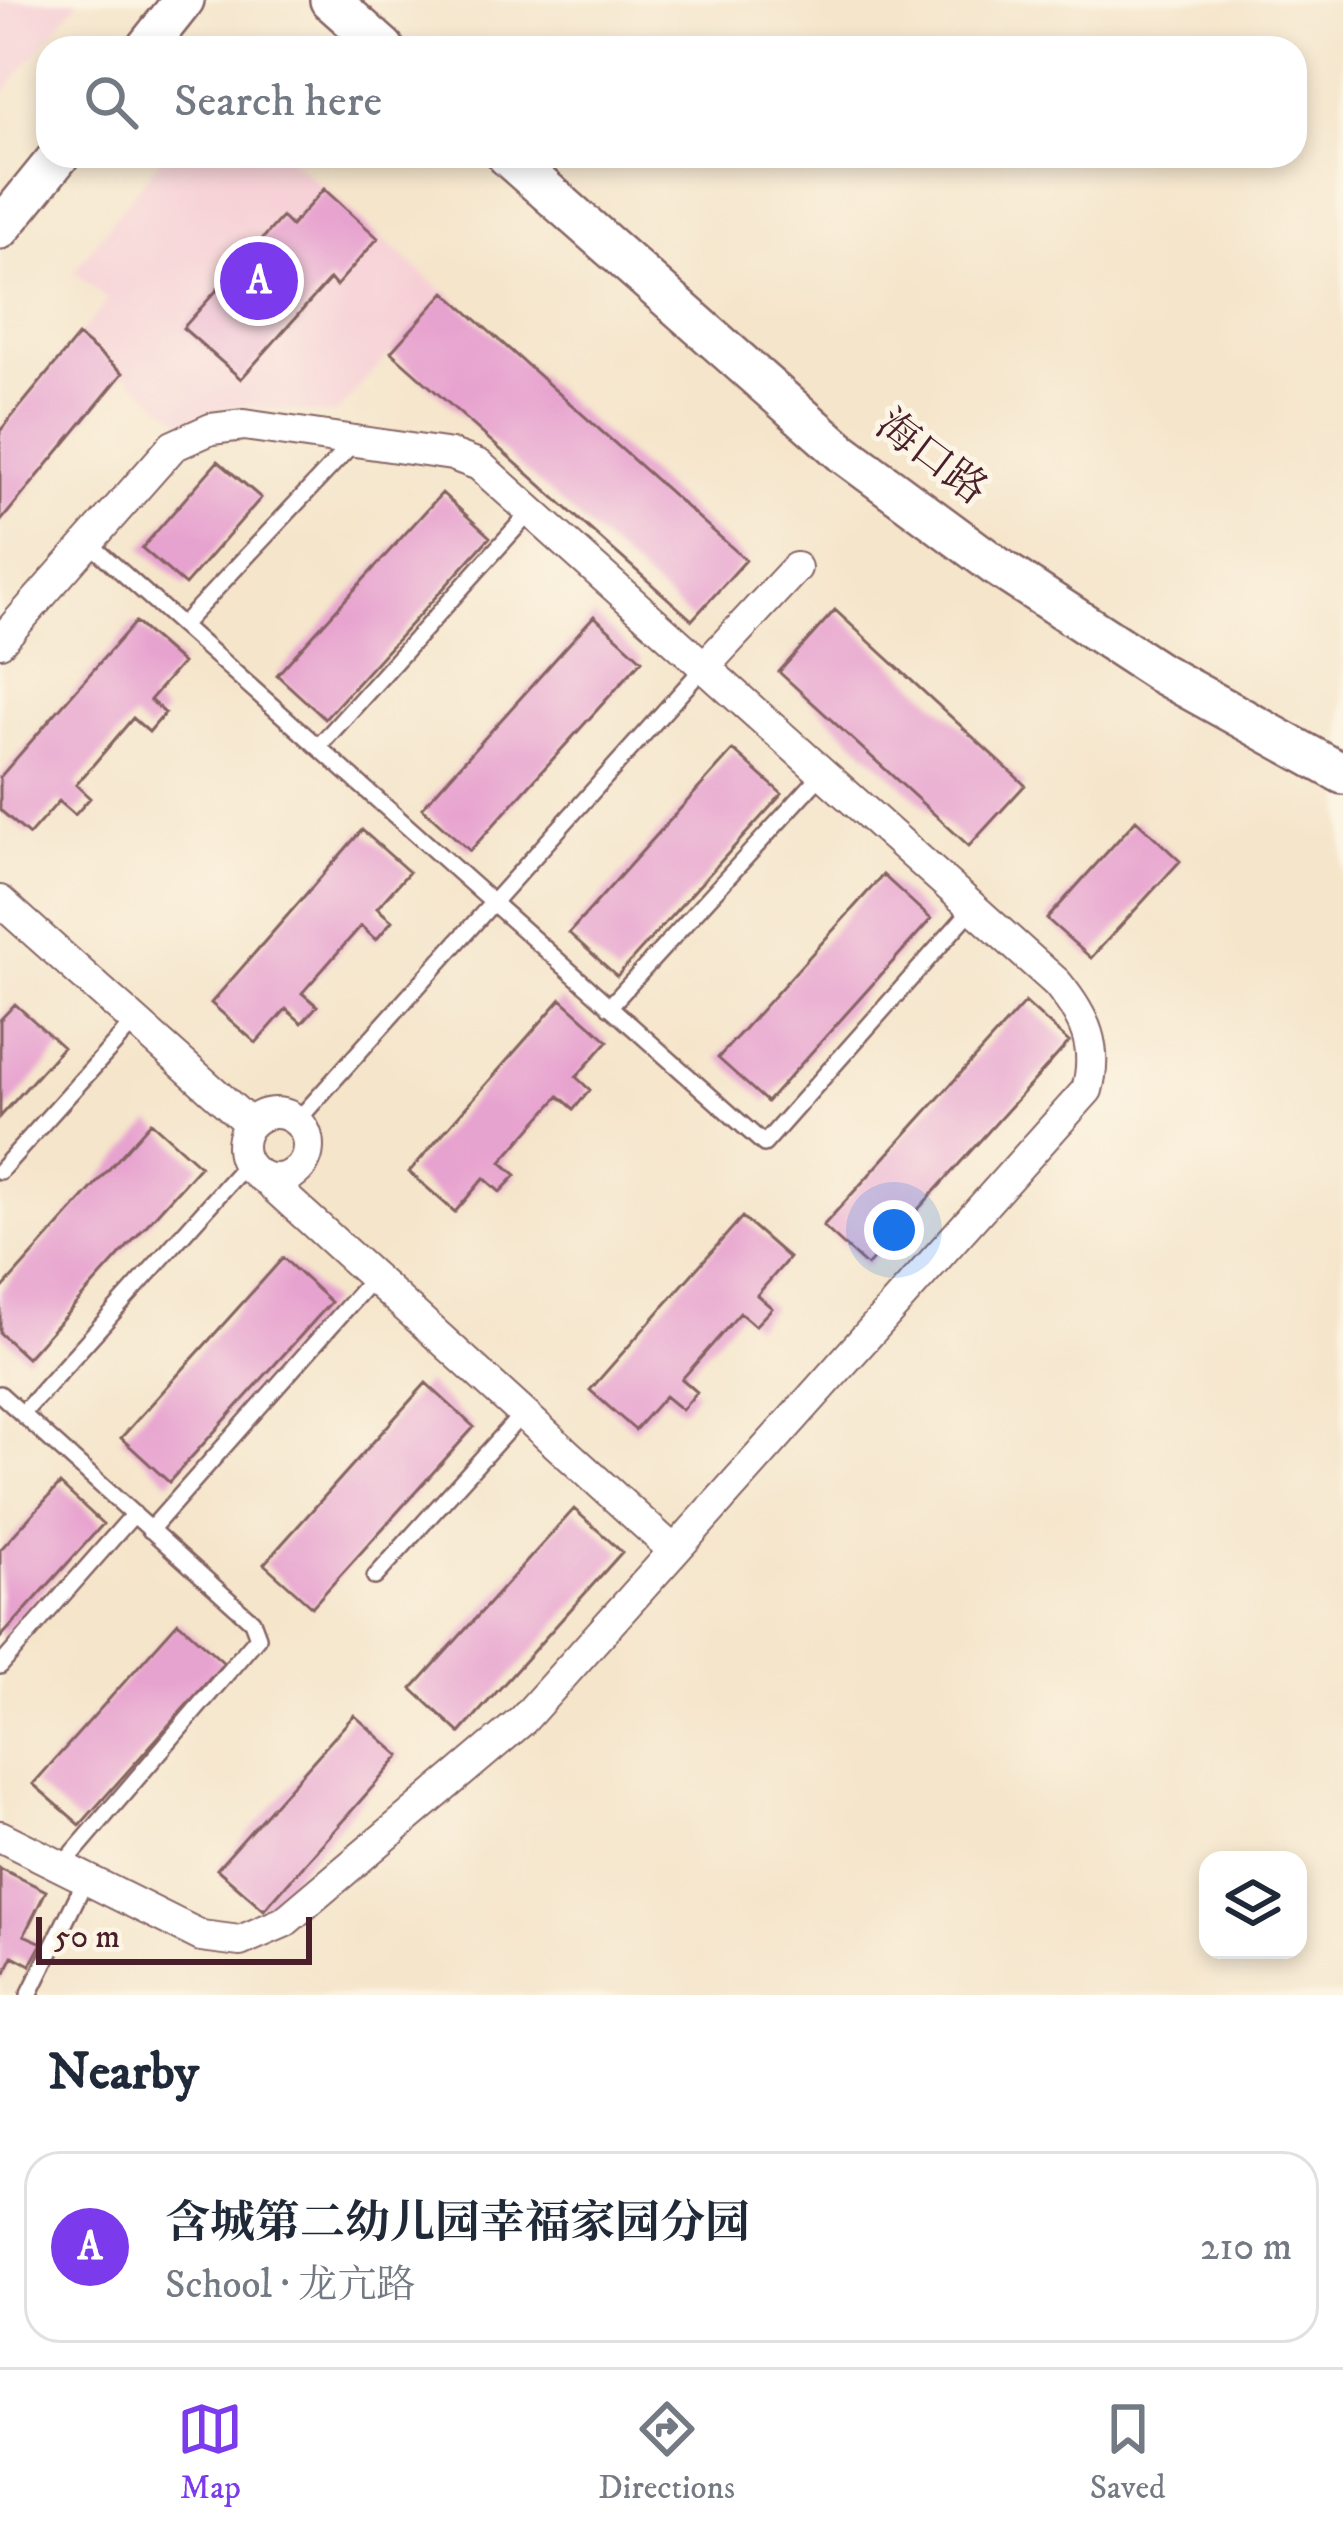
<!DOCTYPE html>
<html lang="en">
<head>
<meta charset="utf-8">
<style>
  body { margin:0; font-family:"IM FELL DW Pica","Noto Serif SC",serif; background:#f6f6f7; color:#1f2937 }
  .controls { position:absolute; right:36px; bottom:36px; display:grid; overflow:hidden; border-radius:24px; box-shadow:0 6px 18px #0003 }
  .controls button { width:108px; height:108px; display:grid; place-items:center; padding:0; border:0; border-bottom:3px solid #e0e1e3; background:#fff; color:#1f2937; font:60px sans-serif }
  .scale { position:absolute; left:36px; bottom:30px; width:276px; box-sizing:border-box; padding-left:12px; border:6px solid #4a1f2b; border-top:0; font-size:33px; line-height:42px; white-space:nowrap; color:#4a1f2b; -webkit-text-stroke:9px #fcf5e5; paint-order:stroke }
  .you { position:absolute; left:894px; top:1230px; width:42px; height:42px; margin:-30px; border:9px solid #fff; border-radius:50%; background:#1a73e8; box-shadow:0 0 0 18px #1a73e833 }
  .badge { display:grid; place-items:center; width:78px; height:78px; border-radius:50%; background:#7c3aed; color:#fff; font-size:39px; font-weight:700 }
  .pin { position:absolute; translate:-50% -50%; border:6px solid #fff; box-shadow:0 3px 12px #0006 }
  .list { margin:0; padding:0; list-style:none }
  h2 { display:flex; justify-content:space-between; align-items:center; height:156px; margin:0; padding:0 48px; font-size:51px }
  h2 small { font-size:39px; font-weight:400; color:#747a83 }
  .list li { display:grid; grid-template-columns:78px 1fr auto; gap:36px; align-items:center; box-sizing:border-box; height:192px; margin:0 24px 24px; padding:0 24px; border:3px solid #e0e1e3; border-radius:36px }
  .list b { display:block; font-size:45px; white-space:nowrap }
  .list p { margin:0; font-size:39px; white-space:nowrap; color:#747a83 }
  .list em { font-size:39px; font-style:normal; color:#747a83 }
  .icon { flex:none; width:66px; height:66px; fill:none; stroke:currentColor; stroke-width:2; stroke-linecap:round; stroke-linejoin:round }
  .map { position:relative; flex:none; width:1343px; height:1995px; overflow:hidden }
  .search { position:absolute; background:#fff; box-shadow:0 6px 18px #0003; left:36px; right:36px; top:36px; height:132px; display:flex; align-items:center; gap:30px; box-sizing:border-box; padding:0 42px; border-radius:36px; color:#747a83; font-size:45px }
  .sheet { height:372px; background:#fff }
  nav { display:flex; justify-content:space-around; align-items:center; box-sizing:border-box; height:168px; border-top:3px solid #e0e1e3; background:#fff; font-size:33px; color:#747a83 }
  nav a { display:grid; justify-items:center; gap:6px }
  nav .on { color:#7c3aed }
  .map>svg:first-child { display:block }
  .built { fill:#f6cfd6 }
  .building { fill:#e7a3cf }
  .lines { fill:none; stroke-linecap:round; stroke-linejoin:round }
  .service-casing { stroke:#866463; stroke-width:20 }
  .minor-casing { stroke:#866463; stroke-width:34 }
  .tertiary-casing { stroke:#866463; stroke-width:44 }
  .service { stroke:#fff; stroke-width:15 }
  .minor { stroke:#fff; stroke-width:30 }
  .tertiary { stroke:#fff; stroke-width:39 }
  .labels { text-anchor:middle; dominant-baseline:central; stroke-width:10; stroke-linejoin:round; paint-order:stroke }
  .street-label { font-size:42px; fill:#4a1f2b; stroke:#fcf5e5 }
</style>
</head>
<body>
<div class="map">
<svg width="1343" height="1995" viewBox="0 0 1343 1995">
  <rect width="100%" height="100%" fill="#fcf5e5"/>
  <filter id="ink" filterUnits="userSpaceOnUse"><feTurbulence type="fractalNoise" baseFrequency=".00833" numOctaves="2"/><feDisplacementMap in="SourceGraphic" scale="24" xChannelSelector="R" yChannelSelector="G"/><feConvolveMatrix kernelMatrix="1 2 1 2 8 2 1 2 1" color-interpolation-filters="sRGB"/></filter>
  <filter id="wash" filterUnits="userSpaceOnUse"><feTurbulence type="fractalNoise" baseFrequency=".004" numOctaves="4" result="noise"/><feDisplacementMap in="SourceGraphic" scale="48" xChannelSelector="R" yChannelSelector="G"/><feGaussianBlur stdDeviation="2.7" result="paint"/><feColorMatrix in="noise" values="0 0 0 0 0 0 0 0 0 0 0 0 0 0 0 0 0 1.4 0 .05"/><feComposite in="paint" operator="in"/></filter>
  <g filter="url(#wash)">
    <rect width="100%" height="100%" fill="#f5e5cb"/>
    <path class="built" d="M0,0H79L0,97Z
      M162,156H287L444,292L335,415L232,405L182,422L78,336L108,301L74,271Z"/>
    <g id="blocks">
      <path class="building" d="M324,189L378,238L336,286L330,279L241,379L183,328L282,217L291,226Z
        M445,292L746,560L692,620L391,352Z
        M78,336L123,373L0,522V431Z
        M218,461L261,498L185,585L142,548Z
        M442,493L490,537L325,719L277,675Z
        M835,610L1025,785L969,846L779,672Z
        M594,616L642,660L470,851L422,808Z
        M135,622L182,663L150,700L165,713L149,732L133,718L76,785L90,798L75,815L59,801L29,835L0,810V777Z
        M733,750L782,794L617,976L569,933Z
        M1136,820L1180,861L1091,958L1047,919Z
        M362,830L409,872L377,908L392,921L376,940L361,926L302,993L317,1006L302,1023L286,1009L256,1043L211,1003Z
        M883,875L931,919L767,1102L718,1058Z
        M561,999L608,1041L576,1077L590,1090L574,1109L559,1096L501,1162L516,1175L500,1192L484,1178L455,1212L409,1172Z
        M1025,1002L1069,1042L867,1266L823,1226Z
        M15,1004L63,1047L0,1117V1020Z
        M151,1122L200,1166L27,1358L0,1333V1291Z
        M742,1217L789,1258L757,1295L772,1308L755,1326L740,1313L682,1379L697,1392L682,1410L665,1396L635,1430L590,1390Z
        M283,1258L331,1302L169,1482L121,1438Z
        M426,1383L474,1427L312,1607L264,1564Z
        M60,1484L103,1524L0,1638V1550Z
        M574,1509L622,1552L460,1733L412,1689Z
        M178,1622L224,1663L80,1825L33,1784Z
        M354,1715L400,1756L264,1910L217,1869Z
        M0,1868L46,1891L24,1935L42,1943L30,1965L13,1956L0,1982Z"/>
    </g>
  </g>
  <g filter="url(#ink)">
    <use href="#blocks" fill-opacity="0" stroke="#866463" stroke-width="3"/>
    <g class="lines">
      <g class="service-casing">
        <path id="service" d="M88,542L764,1144L973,908
          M182,625L353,443
          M318,747L531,511
          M609,1007L822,774
          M297,1121L704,667
          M0,1171L135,1021
          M0,1394L252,1621L258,1637L61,1867
          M22,1414L247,1163
          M150,1530L373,1278
          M375,1577L523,1413
          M0,1666L134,1514
          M29,1995L86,1879"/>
      </g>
      <g class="minor-casing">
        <path id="minor" d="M0,642L173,446L211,429L244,425L452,455L479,465L1057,983C1085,1017 1099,1047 1087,1090L523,1720L284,1922L240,1941L201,1936L0,1836
          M704,667L796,568
          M0,901L250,1124
          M242 1146a33 33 0 1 1 66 0a33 33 0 1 1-66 0Z
          M262,1176L673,1550"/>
      </g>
      <g class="tertiary-casing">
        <path id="tertiary" d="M330,0L384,48
          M146,48L184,0
          M507,156L843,453L996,566L1160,673L1343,774
          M0,229L59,156"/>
      </g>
      <use href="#service" class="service"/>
      <use href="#minor" class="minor"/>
      <use href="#tertiary" class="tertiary"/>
    </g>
  </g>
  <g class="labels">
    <g class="street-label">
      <text transform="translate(931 458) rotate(37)">海口路</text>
    </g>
  </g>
</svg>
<div class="controls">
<button><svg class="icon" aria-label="layers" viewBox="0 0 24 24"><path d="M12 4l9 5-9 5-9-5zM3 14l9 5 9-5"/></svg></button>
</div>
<div class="scale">50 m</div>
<div class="you"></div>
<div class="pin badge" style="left:259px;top:281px">A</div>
<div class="search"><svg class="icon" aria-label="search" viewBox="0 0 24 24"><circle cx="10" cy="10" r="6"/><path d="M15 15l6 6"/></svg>Search here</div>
</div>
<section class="sheet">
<h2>Nearby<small></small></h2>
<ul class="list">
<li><span class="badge">A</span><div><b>含城第二幼儿园幸福家园分园</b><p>School · 龙亢路</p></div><em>210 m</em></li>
</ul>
</section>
<nav>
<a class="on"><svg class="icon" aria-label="map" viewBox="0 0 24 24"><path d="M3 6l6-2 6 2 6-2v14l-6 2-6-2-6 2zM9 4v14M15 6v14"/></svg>Map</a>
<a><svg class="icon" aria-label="directions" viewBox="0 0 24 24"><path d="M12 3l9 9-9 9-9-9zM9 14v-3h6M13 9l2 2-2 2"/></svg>Directions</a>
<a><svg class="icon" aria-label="saved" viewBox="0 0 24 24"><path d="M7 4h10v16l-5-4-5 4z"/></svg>Saved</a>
</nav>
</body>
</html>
